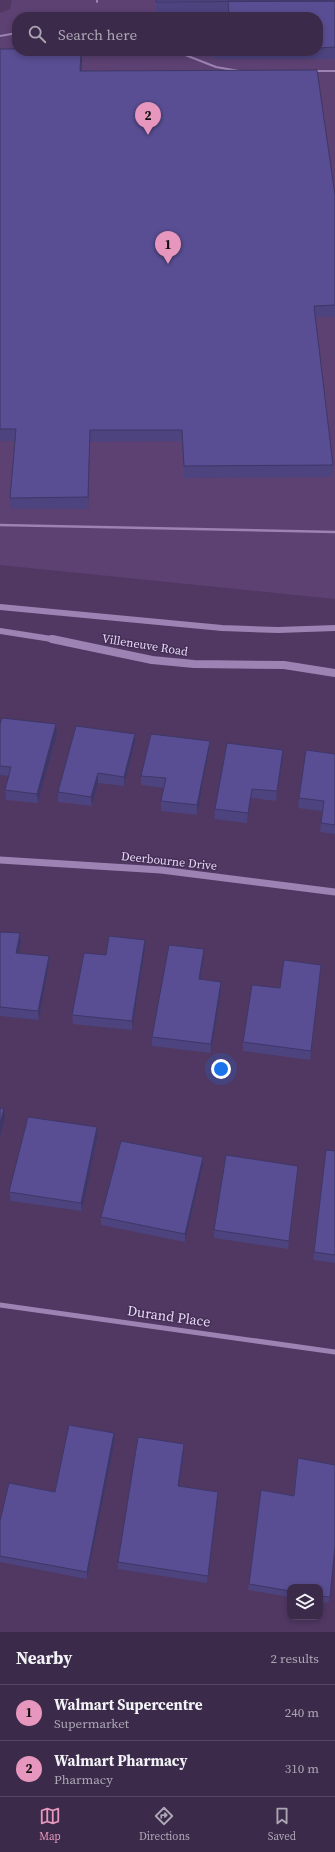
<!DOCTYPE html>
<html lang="en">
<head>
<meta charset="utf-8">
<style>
  body { margin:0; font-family:"Source Serif 4",serif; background:#433251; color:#f1f3f6 }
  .controls { position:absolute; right:12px; bottom:12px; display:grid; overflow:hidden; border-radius:8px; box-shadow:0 2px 6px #0003 }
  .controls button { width:36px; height:36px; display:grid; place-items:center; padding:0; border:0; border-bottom:1px solid #554662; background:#3c2a4a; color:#f1f3f6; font:20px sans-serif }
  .you { position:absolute; left:221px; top:1069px; width:14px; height:14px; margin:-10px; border:3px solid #fff; border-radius:50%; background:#1a73e8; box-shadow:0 0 0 6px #1a73e833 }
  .badge { display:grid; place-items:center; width:26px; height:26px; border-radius:50%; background:#e797bd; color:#111; font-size:13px; font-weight:700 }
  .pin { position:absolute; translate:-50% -33px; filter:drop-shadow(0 1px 2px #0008) }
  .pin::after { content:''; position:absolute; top:21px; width:14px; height:12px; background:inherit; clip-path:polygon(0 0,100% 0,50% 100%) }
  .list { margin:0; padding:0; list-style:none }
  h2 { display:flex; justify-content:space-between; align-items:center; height:52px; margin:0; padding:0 16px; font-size:17px }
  h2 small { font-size:13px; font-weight:400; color:#aca7b5 }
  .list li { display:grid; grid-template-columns:26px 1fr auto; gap:12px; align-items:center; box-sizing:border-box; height:56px; padding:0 16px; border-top:1px solid #554662 }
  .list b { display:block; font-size:15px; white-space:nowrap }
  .list p { margin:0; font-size:13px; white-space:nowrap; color:#aca7b5 }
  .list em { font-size:13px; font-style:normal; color:#aca7b5 }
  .icon { flex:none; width:22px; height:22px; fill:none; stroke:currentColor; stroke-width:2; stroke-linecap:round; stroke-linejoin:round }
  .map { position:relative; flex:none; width:335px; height:1632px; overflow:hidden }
  .search { position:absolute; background:#3c2a4a; box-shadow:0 2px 6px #0003; left:12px; right:12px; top:12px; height:44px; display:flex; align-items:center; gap:10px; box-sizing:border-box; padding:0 14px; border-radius:16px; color:#aca7b5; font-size:15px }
  .sheet { height:164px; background:#3c2a4a }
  nav { display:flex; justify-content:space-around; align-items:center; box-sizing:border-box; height:56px; border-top:1px solid #554662; background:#3c2a4a; font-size:11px; color:#aca7b5 }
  nav a { display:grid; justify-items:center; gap:2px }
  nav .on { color:#e797bd }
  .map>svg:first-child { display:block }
  .built { fill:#5c4172; fill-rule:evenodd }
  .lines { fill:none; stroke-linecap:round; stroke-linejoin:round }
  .service-far1 { stroke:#9c83b3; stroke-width:2 }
  .service { stroke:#9c83b3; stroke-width:2.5 }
  .minor { stroke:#9c83b3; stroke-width:5 }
  .tertiary { stroke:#9c83b3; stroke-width:7 }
  .secondary-far1 { stroke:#9c83b3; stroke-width:6 }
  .secondary { stroke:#9c83b3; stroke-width:8 }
  .wall { fill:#4d437e }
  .shaded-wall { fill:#3e3767 }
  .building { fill:#594e93; stroke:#3e3767 }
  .labels { text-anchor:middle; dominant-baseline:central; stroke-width:3; stroke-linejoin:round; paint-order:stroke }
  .street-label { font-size:12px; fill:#e6d8f2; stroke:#452e57 }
  .near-street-label { font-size:14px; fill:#e6d8f2; stroke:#452e57 }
</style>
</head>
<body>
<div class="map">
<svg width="335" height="1632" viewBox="0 0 335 1632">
  <rect width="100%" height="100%" fill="#503863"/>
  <path class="built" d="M12,0H335V599L0,565V13L10,9ZM17,17H318V51H17Z"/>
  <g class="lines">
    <path class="service-far1" d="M97,0V2
      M0,36L17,33
      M175,51L216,67L239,71
      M315,71H335"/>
    <path class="service" d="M0,525L335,532"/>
    <path class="minor" d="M0,1305L335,1352"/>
    <path class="tertiary" d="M0,860L161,870L335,892"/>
    <path class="secondary-far1" d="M0,607L222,628L278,630L335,628
      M0,631L58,640"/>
    <path class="secondary" d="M52,639L152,660L194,664L284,665L335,673"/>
  </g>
  <path class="wall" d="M156,0H335V59H213L212,51H318V17H228V12H156Z
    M0,49L82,59L81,71L335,195V317H315L333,465L332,477L184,478L182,441L90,442L88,509H11L10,498L15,441H0Z
    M0,724L57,734L38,803L6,800L5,790L9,776L0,775Z
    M135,734V743L124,786L98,783L92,806L58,802V792Z
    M210,741L209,751L197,815L161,811V801L164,788L141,785V776Z
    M335,754V834L320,832L322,811L298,808L299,798Z
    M283,759L276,801L251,798L247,823L214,819L215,809Z
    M0,932L20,933L21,942L18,953L49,965L39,1020L0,1016Z
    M145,940V949L132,1030L73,1024L72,1015Z
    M204,949V959L201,979L221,991L211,1053L152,1046V1037Z
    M321,965L310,1060L243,1051V1042L280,988Z
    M97,1127L98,1135L82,1211L11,1201L9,1192Z
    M326,1150L335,1151V1263L313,1260Z
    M203,1157V1166L185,1242L101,1225V1217Z
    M298,1166L288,1249L214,1238V1230Z
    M115,1440L87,1579L0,1562V1521L55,1492Z
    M184,1452L179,1486L218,1499L207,1583L118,1569V1562Z
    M298,1458L330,1597L328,1603L320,1602V1587H290V1597L248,1590L261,1490L293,1495Z"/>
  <path class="shaded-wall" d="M82,51V59L81,81L80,71Z
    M90,430V442L88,509V497Z
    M56,724L57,734L38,803L37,794Z
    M135,734V743L124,786V777Z
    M210,741L209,751L197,815V805Z
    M283,750V759L276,801L277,791Z
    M98,773V783L92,806L91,797Z
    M252,789L251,798L247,823L248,813Z
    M20,933L21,942L17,962L16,953Z
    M145,940V949L132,1030V1021Z
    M204,949V959L199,988V979Z
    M49,956V965L39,1020L38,1011Z
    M221,982V991L211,1053V1044Z
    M4,1109L5,1118L0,1137V1123Z
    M97,1127L98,1135L82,1211L81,1203Z
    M203,1157V1166L185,1242V1234Z
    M114,1433L115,1440L87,1579V1572Z
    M184,1444V1452L178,1493V1486Z
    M218,1492V1499L207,1583L208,1576Z"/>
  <path class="building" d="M156,0H335V1L156,2Z
    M228,1H335V47L318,48V17H229Z
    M0,49H17V51H81L80,71L317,70L335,195V305L314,306L333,465L184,466L182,430H90L88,497L10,498L16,429H0Z
    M2,718L56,724L37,794L5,790L11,767L0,766V724Z
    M76,726L135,734L124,777L98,773L91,797L58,792Z
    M151,734L210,741L197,805L161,801L166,778L141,776Z
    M227,743L283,750L277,791L252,789L248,813L215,809Z
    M306,750L335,754V825L321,823L324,801L299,798Z
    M0,932L20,933L16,953L49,956L38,1011L0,1007Z
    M109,936L145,940L132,1021L72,1015L84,953L106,955Z
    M169,945L204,949L199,979L221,982L211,1044L152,1037Z
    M284,960L321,965L311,1051L243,1042L252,985L280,988Z
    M0,1108L4,1109L0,1123Z
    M28,1117L97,1127L81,1203L9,1192Z
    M121,1141L203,1157L185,1234L101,1217Z
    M326,1150L335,1151V1255L314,1252Z
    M226,1155L298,1166L289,1241L214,1230Z
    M69,1425L114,1433L87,1572L0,1556V1521L9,1483L55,1492Z
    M138,1437L184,1444L178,1486L218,1492L208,1576L118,1562Z
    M298,1458L335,1465V1546L330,1597L320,1596V1587H290V1591L249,1584L261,1490L294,1496Z"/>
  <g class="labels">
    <g class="street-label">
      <text transform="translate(145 645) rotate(9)">Villeneuve Road</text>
      <text transform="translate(169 861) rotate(6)">Deerbourne Drive</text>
    </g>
    <g class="near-street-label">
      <text transform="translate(169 1316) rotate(8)">Durand Place</text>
    </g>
  </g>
</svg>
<div class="controls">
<button><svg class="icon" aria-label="layers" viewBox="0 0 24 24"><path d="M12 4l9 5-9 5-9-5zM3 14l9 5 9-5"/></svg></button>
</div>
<div class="you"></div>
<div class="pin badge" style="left:168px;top:264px">1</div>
<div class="pin badge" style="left:148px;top:135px">2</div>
<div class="search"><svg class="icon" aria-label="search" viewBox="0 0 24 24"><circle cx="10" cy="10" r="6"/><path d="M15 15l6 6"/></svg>Search here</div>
</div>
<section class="sheet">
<h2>Nearby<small>2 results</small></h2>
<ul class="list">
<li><span class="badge">1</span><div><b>Walmart Supercentre</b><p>Supermarket</p></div><em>240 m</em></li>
<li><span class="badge">2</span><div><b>Walmart Pharmacy</b><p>Pharmacy</p></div><em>310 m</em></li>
</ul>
</section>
<nav>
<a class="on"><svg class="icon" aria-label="map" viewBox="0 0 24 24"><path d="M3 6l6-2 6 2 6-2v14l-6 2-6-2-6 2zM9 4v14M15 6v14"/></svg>Map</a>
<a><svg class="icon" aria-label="directions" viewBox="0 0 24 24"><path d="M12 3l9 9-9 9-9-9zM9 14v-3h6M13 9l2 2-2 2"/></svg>Directions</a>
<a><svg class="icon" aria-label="saved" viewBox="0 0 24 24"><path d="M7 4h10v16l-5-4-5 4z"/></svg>Saved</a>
</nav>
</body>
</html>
